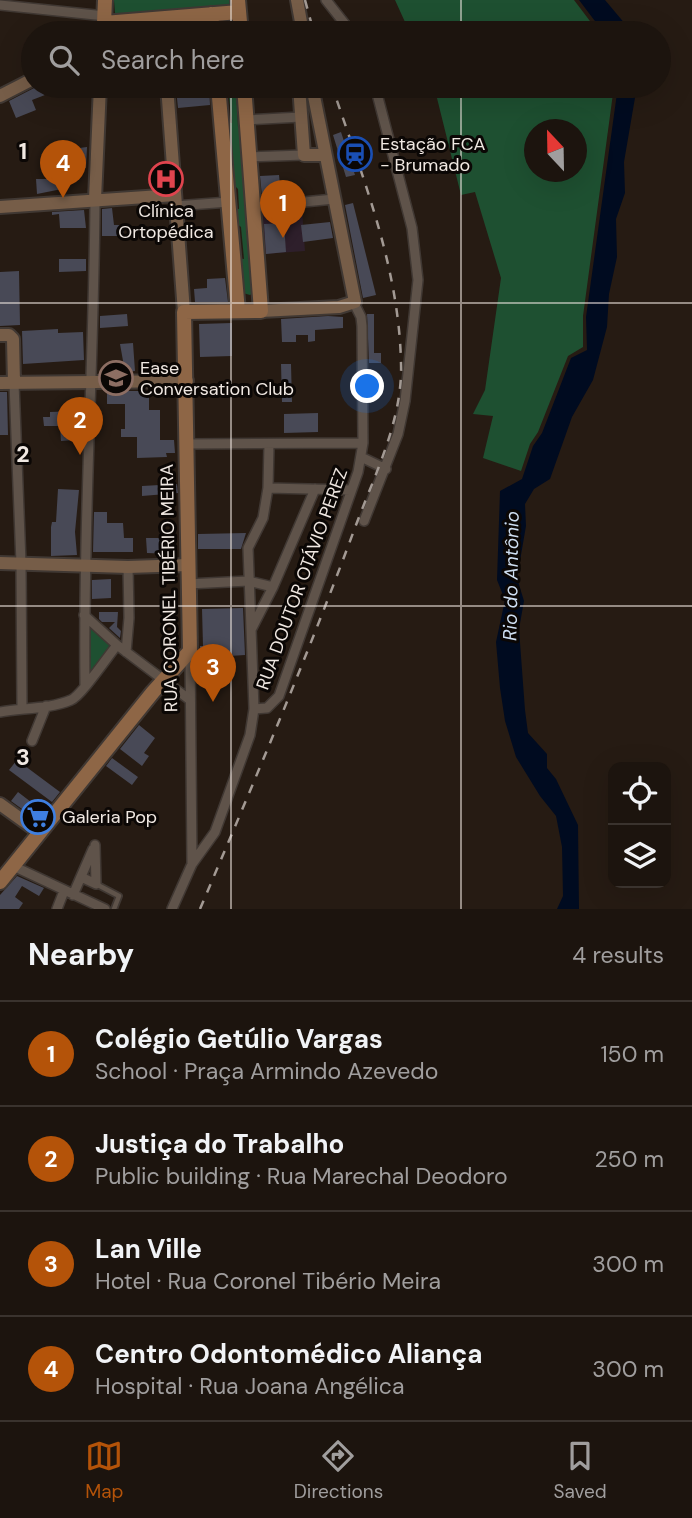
<!DOCTYPE html>
<html lang="en">
<head>
<meta charset="utf-8">
<style>
  body { margin:0; font-family:"DM Sans",sans-serif; background:#251d17; color:#f1f3f6 }
  .controls { position:absolute; right:21px; bottom:21px; display:grid; overflow:hidden; border-radius:14px; box-shadow:0 7px 28px #0002 }
  .controls button { width:63px; height:63px; display:grid; place-items:center; padding:0; border:0; border-bottom:2px solid #3a332e; background:#1c140e; color:#f1f3f6; font:35px sans-serif }
  .compass { position:absolute; left:524px; top:119px; width:63px; height:63px; border-radius:50%; background:#1c140e; box-shadow:0 7px 28px #0002; rotate:338deg }
  .you { position:absolute; left:368px; top:387px; width:24px; height:24px; margin:-18px; border:5px solid #fff; border-radius:50%; background:#1a73e8; box-shadow:0 0 0 10px #1a73e833 }
  .badge { display:grid; place-items:center; width:46px; height:46px; border-radius:50%; background:#b45309; color:#fff; font-size:23px; font-weight:700 }
  .pin { position:absolute; translate:-50% -58px; filter:drop-shadow(0 2px 4px #0008) }
  .pin::after { content:''; position:absolute; top:37px; width:24px; height:21px; background:inherit; clip-path:polygon(0 0,100% 0,50% 100%) }
  .list { margin:0; padding:0; list-style:none }
  h2 { display:flex; justify-content:space-between; align-items:center; height:91px; margin:0; padding:0 28px; font-size:30px }
  h2 small { font-size:23px; font-weight:400; color:#a09e9e }
  .list li { display:grid; grid-template-columns:46px 1fr auto; gap:21px; align-items:center; box-sizing:border-box; height:105px; padding:0 28px; border-top:2px solid #3a332e }
  .list b { display:block; font-size:26px; white-space:nowrap }
  .list p { margin:0; font-size:23px; white-space:nowrap; color:#a09e9e }
  .list em { font-size:23px; font-style:normal; color:#a09e9e }
  .icon { flex:none; width:38px; height:38px; fill:none; stroke:currentColor; stroke-width:2; stroke-linecap:round; stroke-linejoin:round }
  .map { position:relative; flex:none; width:692px; height:909px; overflow:hidden }
  .search { position:absolute; background:#1c140e; box-shadow:0 7px 28px #0002; left:21px; right:21px; top:21px; height:77px; display:flex; align-items:center; gap:18px; box-sizing:border-box; padding:0 24px; border-radius:38px; color:#a09e9e; font-size:26px }
  .sheet { height:511px; background:#1c140e }
  nav { display:flex; justify-content:space-around; align-items:center; box-sizing:border-box; height:98px; border-top:2px solid #3a332e; background:#1c140e; font-size:19px; color:#a09e9e }
  nav a { display:grid; justify-items:center; gap:4px }
  nav .on { color:#b45309 }
  .map>svg:first-child { display:block }
  .education { fill:#2e1f2b }
  .green { fill:#1e5031; fill-rule:evenodd }
  .water { fill:#000b20 }
  .building { fill:#484956 }
  .lines { fill:none; stroke-linecap:round; stroke-linejoin:round }
  .lane-casing { stroke:#403833; stroke-width:8 }
  .street-casing { stroke:#403833; stroke-width:12 }
  .secondary-casing { stroke:#403833; stroke-width:16 }
  .primary-casing { stroke:#403833; stroke-width:18 }
  .lane { stroke:#5f534a; stroke-width:4.5 }
  .street { stroke:#5f534a; stroke-width:9 }
  .secondary { stroke:#765d48; stroke-width:12 }
  .primary { stroke:#8e6646; stroke-width:14 }
  .rail { stroke:#a39a94; stroke-width:2.5; stroke-dasharray:9 9; stroke-linecap:butt }
  .grid { fill:none; stroke:#f0e8e2; stroke-width:2; stroke-opacity:0.55 }
  .labels { text-anchor:middle; dominant-baseline:central; stroke-width:6; stroke-linejoin:round; paint-order:stroke }
  .poi-label { font-size:18px; fill:#f0e8e2; stroke:#0b0705; text-anchor:start }
  .street-label { font-size:18px; fill:#f0e8e2; stroke:#0b0705 }
  .water-label { font-size:19px; font-style:italic; fill:#cfdff2; stroke:#0b0705 }
  .grid-label { font-size:23px; text-anchor:middle; font-weight:bold; fill:#f0e8e2; stroke:#0b0705; stroke-width:6; stroke-linejoin:round; paint-order:stroke }
</style>
</head>
<body>
<div class="map">
<svg width="692" height="909" viewBox="0 0 692 909">
  <rect width="100%" height="100%" fill="#261b13"/>
  <path class="education" d="M302,210L305,251L264,254L261,213Z"/>
  <path class="green" d="M114,0H230L231,5L115,14Z
    M395,0H574L599,33H410Z
    M224,86H236L238,127L244,131L253,293L250,295L243,293L239,258L244,259L241,227L236,223L234,208L239,209L238,189L232,183L227,122L232,123L229,97L224,91Z
    M434,86H614L583,316V347L568,356L538,432L530,444L521,471L483,458L493,416L473,414L485,390L501,278L475,192L461,195ZM534,130H576V172H534Z
    M87,622L114,645L86,679Z"/>
  <path class="water" d="M579,0H605L626,25L629,33H604Z
    M618,86H637L624,162L625,193L616,219L617,257L609,294L607,327L593,380L572,417L550,479L534,489L525,504L526,526L517,578L524,601L519,629L525,710L528,733L547,754V768L556,779L578,825L579,909H557L563,896L562,847L556,816L540,796L516,757L505,721L500,688L496,642L505,600L497,580L500,491L522,479L533,446L542,433L571,358L587,350L586,317Z"/>
  <path class="building" d="M38,86H41L45,95L32,100L36,110L16,118L9,101Z
    M209,86L210,105L178,108L176,89Z
    M341,132L355,175L346,177L333,135Z
    M87,147L86,168L61,167L62,189L37,194L36,179H51L49,152Z
    M279,175L281,195L262,196L260,176Z
    M353,203L376,295L363,298L345,205Z
    M112,208L114,225H124V236H102V209Z
    M84,210L86,228H60L59,214L52,215V212Z
    M330,222L333,238L303,242L301,225Z
    M284,223L286,252L266,254L264,224Z
    M59,259H86V271L59,272Z
    M19,271L20,325L0,326V272Z
    M225,278L228,302H195L194,289L207,288V279Z
    M127,314L128,326L100,328V316Z
    M367,314H374V353H381V363H369Z
    M328,316L343,317V328L315,330V341L308,342V335H296V342H282L281,319Z
    M232,323V356L200,357L199,324Z
    M58,329V333L83,332L84,360L23,364L22,331Z
    M133,343L135,371L125,372L120,344Z
    M281,364H291L292,402H282Z
    M107,391H149V410H160V440H174L175,453H166L167,457L137,458V437H121V429H125V404H107Z
    M0,392H7L8,435H0Z
    M78,411L79,428H82V436H75V440L61,441L60,426H44L43,417H50V412Z
    M318,413V432L284,433V414Z
    M177,484L178,493L142,496V486Z
    M58,489L79,490L75,532L77,555L51,556V527L52,522H56Z
    M94,512H107V523H123L124,538H133V552H93Z
    M174,533L175,554L147,553L146,538H160V534Z
    M246,533L241,549H198V534Z
    M111,579V598L92,599V580Z
    M243,608L245,655L199,658L200,646H203L202,609Z
    M99,612H118L117,627L121,631L120,638L109,628L115,622H102L99,619Z
    M139,725L155,738L144,753L149,756L142,766L120,749Z
    M112,758L138,777L132,785L106,766Z
    M17,760L60,792L52,802L9,770Z
    M18,792L44,812L37,820L11,801Z
    M17,876L44,888L39,896L22,886L15,897L23,903L19,909H0V895Z"/>
  <g class="lines">
    <g class="lane-casing">
      <path id="lane" d="M96,884L119,896L114,909"/>
    </g>
    <g class="street-casing">
      <path id="street" d="M326,0L352,33
        M0,5L105,16
        M247,120L301,117
        M250,157L304,155
        M175,206L229,202
        M253,207L334,199
        M14,383L21,563L22,708
        M187,444L363,443
        M361,457L386,469
        M268,488L351,490
        M364,521L398,434L405,401L418,280L412,228L375,86
        M188,584L248,581L273,587
        M84,615L117,645L190,700
        M252,628L273,587L315,489
        M190,651L192,864
        M126,652L129,618L128,567
        M85,685C83,523 94,361 95,199
        M254,709L267,708L279,696L358,472L363,443L362,326L361,317L354,303
        M0,712C23,708 50,709 71,700C81,696 108,656 117,645
        M32,741L46,706
        M13,866L105,909
        M81,877L96,884L95,845
        M73,895L93,849
        M57,909L64,891
        M172,909L192,864L215,832L250,735L254,709L248,548L263,518L268,488L269,444"/>
    </g>
    <g class="secondary-casing">
      <path id="secondary" d="M297,0L303,33
        M161,18L162,33
        M167,86L184,312
        M299,86L304,155H325
        M0,96L33,79
        M95,199L100,86
        M0,207L175,195
        M261,311L339,307L355,302L312,86
        M0,335H9L13,339L14,383
        M0,383L187,381
        M0,563L128,567L188,565
        M0,804L40,833"/>
    </g>
    <g class="primary-casing">
      <path id="primary" d="M105,0L104,23L239,12
        M238,0L241,33
        M211,14L213,33
        M218,86L238,311
        M0,882L153,692L190,651L184,312L261,311L244,86"/>
    </g>
    <use href="#lane" class="lane"/>
    <use href="#street" class="street"/>
    <use href="#secondary" class="secondary"/>
    <use href="#primary" class="primary"/>
    <path class="rail" d="M305,0L314,33
      M200,909C254,782 308,655 356,525C375,474 403,419 401,363C399,266 362,176 332,86"/>
  </g>
  <path class="grid" d="M231,0V33M461,0V33M231,86V909M461,86V909M0,303H692M0,606H692"/>
  <defs>
    <g id="station-ring" transform="scale(1.75)"><circle r="9.5" fill="#0b0705" stroke="#1a4fb4" stroke-width="1.5"/><path d="M-3-6H3Q5-6 5-4V2Q5 4 3 4L4.5 6H3L1.5 4h-3L-3 6H-4.5L-3 4Q-5 4-5 2V-4Q-5-6-3-6ZM-3.5-4v3h7v-3ZM-3.5 1v1.5H-2V1ZM2 1v1.5H3.5V1Z" fill="#1a4fb4"/></g>
    <g id="hospital-ring" transform="scale(1.75)"><circle r="9.5" fill="#0b0705" stroke="#e0444e" stroke-width="1.5"/><path d="M-5-5h3v3.5h4V-5h3V5h-3V1.5h-4V5h-3Z" fill="#e0444e"/></g>
    <g id="school-ring" transform="scale(1.75)"><circle r="9.5" fill="#0b0705" stroke="#8d6e63" stroke-width="1.5"/><path d="M0-5L7-2L0 1L-7-2ZM-4 1L0 2.5L4 1V4Q0 6-4 4Z" fill="#8d6e63"/></g>
    <g id="supermarket-ring" transform="scale(1.75)"><circle r="9.5" fill="#0b0705" stroke="#3f7fe0" stroke-width="1.5"/><path d="M-6-5.5h2.5l.6 2H6L4.5 2H-2.5L-4.4-4H-6ZM-1.5 3.2a1.3 1.3 0 1 0 .1 0ZM3 3.2a1.3 1.3 0 1 0 .1 0Z" fill="#3f7fe0"/></g>
  </defs>
  <g fill-rule="evenodd">
    <use href="#station-ring" x="355" y="154"/>
    <use href="#hospital-ring" x="166" y="179"/>
    <use href="#school-ring" x="116" y="378"/>
    <use href="#supermarket-ring" x="38" y="817"/>
  </g>
  <g class="labels">
    <g class="poi-label">
      <text x="380" y="144">Estação FCA<tspan x="380" dy="21">- Brumado</tspan></text>
      <text x="166" y="211" text-anchor="middle">Clínica<tspan x="166" dy="21">Ortopédica</tspan></text>
      <text x="140" y="368">Ease<tspan x="140" dy="21">Conversation Club</tspan></text>
      <text x="62" y="817">Galeria Pop</text>
    </g>
    <g class="street-label">
      <text transform="translate(302 579) rotate(-70)">RUA DOUTOR OTÁVIO PEREZ</text>
      <text transform="translate(169 588) rotate(-91)">RUA CORONEL TIBÉRIO MEIRA</text>
    </g>
    <g class="water-label">
      <text transform="translate(511 576) rotate(-89)">Rio do Antônio</text>
    </g>
  </g>
  <g class="grid-label">
    <text x="23" y="159">1</text>
    <text x="23" y="462">2</text>
    <text x="23" y="765">3</text>
  </g>
</svg>
<div class="controls">
<button><svg class="icon" aria-label="locate" viewBox="0 0 24 24"><circle cx="12" cy="12" r="6"/><path d="M12 2v4M12 18v4M2 12h4M18 12h4"/></svg></button>
<button><svg class="icon" aria-label="layers" viewBox="0 0 24 24"><path d="M12 4l9 5-9 5-9-5zM3 14l9 5 9-5"/></svg></button>
</div>
<svg class="compass" viewBox="-18 -18 36 36"><path d="M0-13l5 13h-10z" fill="#e53935"/><path d="M0 13l5-13h-10z" fill="#a09e9e"/></svg>
<div class="you"></div>
<div class="pin badge" style="left:283px;top:238px">1</div>
<div class="pin badge" style="left:80px;top:455px">2</div>
<div class="pin badge" style="left:213px;top:702px">3</div>
<div class="pin badge" style="left:63px;top:198px">4</div>
<div class="search"><svg class="icon" aria-label="search" viewBox="0 0 24 24"><circle cx="10" cy="10" r="6"/><path d="M15 15l6 6"/></svg>Search here</div>
</div>
<section class="sheet">
<h2>Nearby<small>4 results</small></h2>
<ul class="list">
<li><span class="badge">1</span><div><b>Colégio Getúlio Vargas</b><p>School · Praça Armindo Azevedo</p></div><em>150 m</em></li>
<li><span class="badge">2</span><div><b>Justiça do Trabalho</b><p>Public building · Rua Marechal Deodoro</p></div><em>250 m</em></li>
<li><span class="badge">3</span><div><b>Lan Ville</b><p>Hotel · Rua Coronel Tibério Meira</p></div><em>300 m</em></li>
<li><span class="badge">4</span><div><b>Centro Odontomédico Aliança</b><p>Hospital · Rua Joana Angélica</p></div><em>300 m</em></li>
</ul>
</section>
<nav>
<a class="on"><svg class="icon" aria-label="map" viewBox="0 0 24 24"><path d="M3 6l6-2 6 2 6-2v14l-6 2-6-2-6 2zM9 4v14M15 6v14"/></svg>Map</a>
<a><svg class="icon" aria-label="directions" viewBox="0 0 24 24"><path d="M12 3l9 9-9 9-9-9zM9 14v-3h6M13 9l2 2-2 2"/></svg>Directions</a>
<a><svg class="icon" aria-label="saved" viewBox="0 0 24 24"><path d="M7 4h10v16l-5-4-5 4z"/></svg>Saved</a>
</nav>
</body>
</html>
